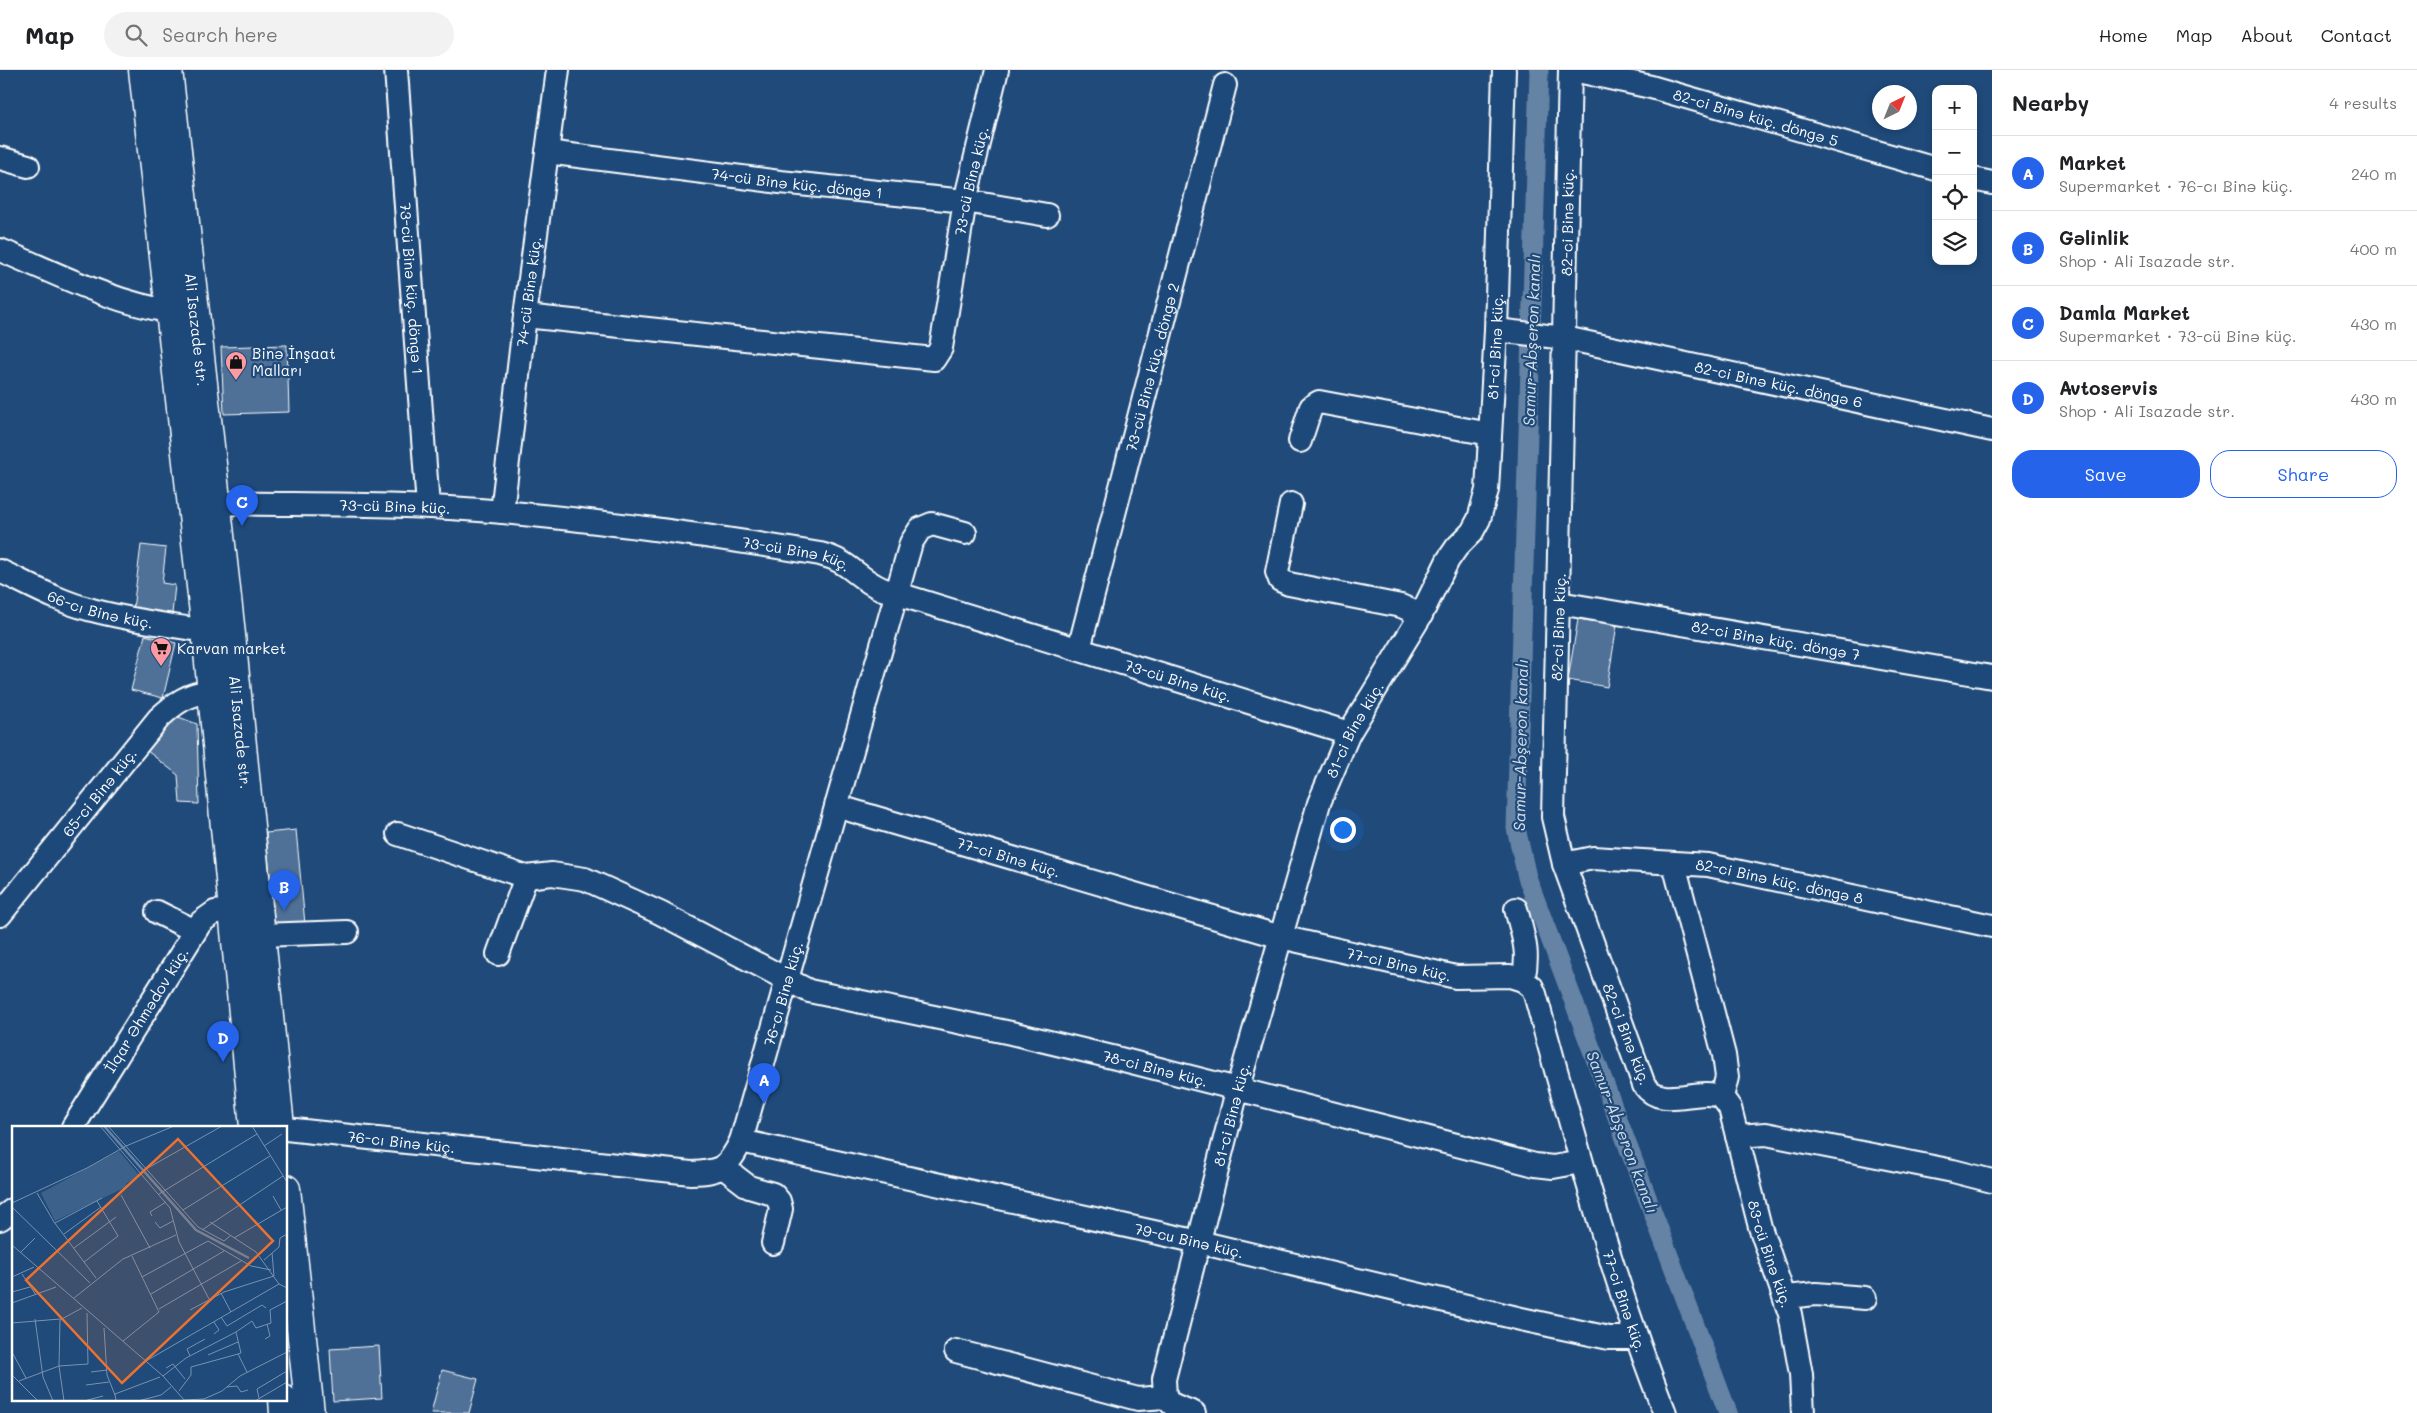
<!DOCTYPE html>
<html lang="en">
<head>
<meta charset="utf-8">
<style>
  body { margin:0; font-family:Mali,sans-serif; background:#f2f2f2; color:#202124 }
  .controls { position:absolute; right:15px; top:15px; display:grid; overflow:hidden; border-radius:10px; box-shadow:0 2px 8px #0003 }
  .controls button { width:45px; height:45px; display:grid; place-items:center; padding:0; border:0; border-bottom:1px solid #e0e0e0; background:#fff; color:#202124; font:25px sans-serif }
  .compass { position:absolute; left:1872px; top:15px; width:45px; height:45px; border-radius:50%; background:#fff; box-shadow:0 2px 8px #0003; rotate:43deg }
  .you { position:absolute; left:1342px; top:759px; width:18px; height:18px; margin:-12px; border:4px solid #fff; border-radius:50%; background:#1a73e8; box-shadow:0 0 0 8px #1a73e833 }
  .badge { display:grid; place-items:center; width:32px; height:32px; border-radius:50%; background:#2563eb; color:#fff; font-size:16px; font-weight:700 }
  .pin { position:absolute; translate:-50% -41px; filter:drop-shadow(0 1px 2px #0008) }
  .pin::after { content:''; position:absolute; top:26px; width:18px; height:15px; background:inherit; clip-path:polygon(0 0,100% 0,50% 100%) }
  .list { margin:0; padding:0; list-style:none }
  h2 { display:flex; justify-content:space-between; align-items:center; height:65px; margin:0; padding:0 20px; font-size:21px }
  h2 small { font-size:16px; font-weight:400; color:#757577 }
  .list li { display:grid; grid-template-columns:32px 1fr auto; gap:15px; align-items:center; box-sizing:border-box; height:75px; padding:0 20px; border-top:1px solid #e0e0e0 }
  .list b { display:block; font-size:19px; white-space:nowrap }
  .list p { margin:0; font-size:16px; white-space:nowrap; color:#757577 }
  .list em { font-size:16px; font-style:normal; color:#757577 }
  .actions { display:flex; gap:10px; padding:15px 20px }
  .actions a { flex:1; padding:11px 0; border:1px solid #2563eb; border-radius:20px; text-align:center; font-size:18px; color:#2563eb }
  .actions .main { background:#2563eb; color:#fff }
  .icon { flex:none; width:28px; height:28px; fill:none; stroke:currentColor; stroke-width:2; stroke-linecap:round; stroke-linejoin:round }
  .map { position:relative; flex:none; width:1992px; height:1343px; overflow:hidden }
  header { display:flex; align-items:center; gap:30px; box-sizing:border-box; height:70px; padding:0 25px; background:#fff; border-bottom:1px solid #e0e0e0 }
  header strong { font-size:24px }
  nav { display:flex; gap:28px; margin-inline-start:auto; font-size:18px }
  .search { width:350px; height:45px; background:#f2f2f2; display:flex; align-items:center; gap:12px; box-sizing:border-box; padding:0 18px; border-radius:28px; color:#757577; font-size:19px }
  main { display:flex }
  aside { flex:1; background:#fff }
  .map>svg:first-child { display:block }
  .water { fill:#6583a4; stroke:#a3b5c8 }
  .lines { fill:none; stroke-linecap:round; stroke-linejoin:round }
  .canal { stroke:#6583a4; stroke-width:19 }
  .building { fill:#507197; stroke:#fff }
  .minor-casing { stroke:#fff; stroke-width:26 }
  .major-casing { stroke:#fff; stroke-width:31 }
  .minor { stroke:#1f4a7a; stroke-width:22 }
  .major { stroke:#1f4a7a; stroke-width:28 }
  .labels { text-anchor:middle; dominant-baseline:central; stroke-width:4.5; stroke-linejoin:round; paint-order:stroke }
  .street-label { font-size:15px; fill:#fff; stroke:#1f4a7a }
  .poi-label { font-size:15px; fill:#fff; stroke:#1f4a7a; text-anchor:start }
  .water-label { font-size:16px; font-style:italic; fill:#d8e0e8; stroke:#1f4a7a }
  .inset-river { fill:none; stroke:#6583a4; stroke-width:2.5 }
  .inset-road { fill:none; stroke:#7992af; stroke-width:1 }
  .view { fill:#eb7230; fill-opacity:0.15; stroke:#eb7230; stroke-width:2.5 }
  .inset-edge { fill:none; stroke:#fff; stroke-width:2.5 }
</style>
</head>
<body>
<header>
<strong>Map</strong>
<div class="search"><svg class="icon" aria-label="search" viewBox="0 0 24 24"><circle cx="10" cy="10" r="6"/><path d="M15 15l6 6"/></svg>Search here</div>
<nav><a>Home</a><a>Map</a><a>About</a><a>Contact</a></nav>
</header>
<main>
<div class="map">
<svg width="1992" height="1343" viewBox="0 0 1992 1343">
  <rect width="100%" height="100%" fill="#1f4a7a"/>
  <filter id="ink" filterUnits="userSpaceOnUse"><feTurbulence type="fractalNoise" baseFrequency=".02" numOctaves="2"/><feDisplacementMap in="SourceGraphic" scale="10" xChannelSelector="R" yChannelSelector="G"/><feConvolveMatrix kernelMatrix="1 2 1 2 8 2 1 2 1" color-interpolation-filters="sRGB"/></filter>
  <g filter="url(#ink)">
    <path class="water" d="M1714,1289L1735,1343H1724L1704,1292Z"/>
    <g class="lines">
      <path class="canal" d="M1539,0L1516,758L1527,807L1728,1343"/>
    </g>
    <path class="building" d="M287,275L289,342L224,344L221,277Z
      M141,475L166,478L162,513L175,515L172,544L133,539Z
      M1578,549L1617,555L1607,617L1568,610Z
      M145,565L176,573L163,628L131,620Z
      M176,646L197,654L199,734L180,733L178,705L146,680Z
      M296,760L305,854L275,857L266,763Z
      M379,1276L382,1328L333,1331L330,1279Z
      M442,1300L478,1309L469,1343H431Z"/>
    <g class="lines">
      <g class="minor-casing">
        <g id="minor">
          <path id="s1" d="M396,0L428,437"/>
          <path d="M1570,0L1553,747L1564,794L1644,1015C1663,1041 1697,1016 1722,1027"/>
          <path id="s2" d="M1573,0L1651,17L1936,99"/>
          <path id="s3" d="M547,82L780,112L965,131L1047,145"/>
          <path d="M0,88L28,96"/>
          <path d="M1973,109L1992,113"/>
          <path d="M0,180C54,202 110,232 169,241"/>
          <path id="s4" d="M525,246L934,289L941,278L965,131L997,0"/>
          <path id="s5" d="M1496,260L1565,268L1992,360"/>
          <path d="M1300,371L1311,337L1319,332L1490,364"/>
          <path id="s6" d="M216,433C311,435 408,433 503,442C609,452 715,466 820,484C850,491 856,508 882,519L1349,663"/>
          <path d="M1291,434L1277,502L1280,510L1289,514L1401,536L1421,545"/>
          <path id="s7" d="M502,442L525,246L558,0"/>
          <path id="s8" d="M0,501C30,515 59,532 92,540C129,550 167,555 206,561"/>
          <path id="s9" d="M1559,533L1992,607"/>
          <path id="s10" d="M1079,579L1225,15"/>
          <path id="s11" d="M836,736L1281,867L1456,907L1510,906L1523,910L1532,917L1535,924C1574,1065 1611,1207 1665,1343"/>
          <path id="s12" d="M398,764L526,807L552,804L585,809L660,843L809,921L1011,963L1116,988L1535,1095L1553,1097L1581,1092"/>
          <path id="s13" d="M1564,794L1593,788L1708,795L1992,856"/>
          <path d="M1674,794L1724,985L1727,1007L1722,1027"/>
          <path d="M1516,839C1523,866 1530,882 1523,910"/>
          <path d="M157,842L195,861"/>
          <path id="s14" d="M0,845L159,648C176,632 188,624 212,621"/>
          <path d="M260,865L347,862"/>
          <path d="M498,884L526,807"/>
          <path id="s15" d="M1722,1027L1730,1038L1760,1157L1790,1244L1801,1304L1803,1343"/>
          <path id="s16" d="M73,1057L201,852L215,842L231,840"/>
          <path id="s17" d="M286,1059L691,1103C721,1102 728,1098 741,1071L911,473L920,459L932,454L965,463"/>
          <path d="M1737,1066L1766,1064L1953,1101L1992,1111"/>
          <path id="s18" d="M741,1071L1199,1172L1521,1249L1609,1268H1636"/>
          <path d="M723,1097L749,1117L773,1124L779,1131L781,1139L773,1173"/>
          <path d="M0,1149L14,1139"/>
          <path d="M1786,1227L1816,1224L1865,1228"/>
          <path d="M956,1281L1138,1329L1165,1327"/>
          <path id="s19" d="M1165,1327L1164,1309L1238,1017L1319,733L1349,663L1421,545L1448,490L1457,477L1472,462L1479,449L1487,420L1496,260L1504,0"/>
          <path d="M1165,1327L1173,1335L1194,1343"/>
        </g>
      </g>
      <g class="major-casing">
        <g id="major">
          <path d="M143,0L206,561L254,1057"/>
          <path id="s20" d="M168,0L230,555L280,1057"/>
          <path d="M286,1119L310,1343"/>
          <path d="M283,1329L284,1343"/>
        </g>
      </g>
      <use href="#minor" class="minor"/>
      <use href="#major" class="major"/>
    </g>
  </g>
  <defs>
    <g id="shop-pin" transform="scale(1.125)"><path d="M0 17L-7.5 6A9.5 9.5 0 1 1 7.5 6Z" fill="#ff9aa2" stroke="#1f4a7a"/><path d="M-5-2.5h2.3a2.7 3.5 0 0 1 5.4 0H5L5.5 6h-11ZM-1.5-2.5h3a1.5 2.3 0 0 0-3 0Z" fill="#111"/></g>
    <g id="supermarket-pin" transform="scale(1.125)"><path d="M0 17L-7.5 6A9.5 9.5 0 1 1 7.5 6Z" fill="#ff9aa2" stroke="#1f4a7a"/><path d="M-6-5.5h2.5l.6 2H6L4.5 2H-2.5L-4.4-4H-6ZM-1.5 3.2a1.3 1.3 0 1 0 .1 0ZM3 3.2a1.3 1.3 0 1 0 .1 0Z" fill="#111"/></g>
  </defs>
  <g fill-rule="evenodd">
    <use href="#shop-pin" x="236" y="292"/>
    <use href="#supermarket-pin" x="161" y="578"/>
  </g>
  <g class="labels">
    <g class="street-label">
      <text stroke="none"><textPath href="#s2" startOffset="189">82-ci Binə küç. döngə 5</textPath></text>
      <text stroke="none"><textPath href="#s4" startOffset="594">73-cü Binə küç.</textPath></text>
      <text stroke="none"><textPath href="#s3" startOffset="252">74-cü Binə küç. döngə 1</textPath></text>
      <text transform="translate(1567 152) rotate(-89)">82-ci Binə küç.</text>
      <text stroke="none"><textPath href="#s1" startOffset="219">73-cü Binə küç. döngə 1</textPath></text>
      <text stroke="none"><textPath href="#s7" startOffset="222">74-cü Binə küç.</textPath></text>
      <text stroke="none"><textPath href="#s20" startOffset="261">Ali Isazade str.</textPath></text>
      <text stroke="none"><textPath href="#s19" startOffset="1116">81-ci Binə küç.</textPath></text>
      <text stroke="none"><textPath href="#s10" startOffset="291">73-cü Binə küç. döngə 2</textPath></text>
      <text stroke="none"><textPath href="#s5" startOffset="288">82-ci Binə küç. döngə 6</textPath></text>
      <text stroke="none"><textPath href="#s6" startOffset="179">73-cü Binə küç.</textPath></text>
      <text stroke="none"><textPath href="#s6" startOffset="584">73-cü Binə küç.</textPath></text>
      <text stroke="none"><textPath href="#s8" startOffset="108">66-cı Binə küç.</textPath></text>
      <text transform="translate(1558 557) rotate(-88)">82-ci Binə küç.</text>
      <text stroke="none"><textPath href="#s9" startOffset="220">82-ci Binə küç. döngə 7</textPath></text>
      <text stroke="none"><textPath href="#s6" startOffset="989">73-cü Binə küç.</textPath></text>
      <text stroke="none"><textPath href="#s19" startOffset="696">81-ci Binə küç.</textPath></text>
      <text stroke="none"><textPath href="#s20" startOffset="666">Ali Isazade str.</textPath></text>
      <text stroke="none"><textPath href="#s14" startOffset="158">65-ci Binə küç.</textPath></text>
      <text stroke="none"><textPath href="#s11" startOffset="180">77-ci Binə küç.</textPath></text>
      <text stroke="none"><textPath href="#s13" startOffset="218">82-ci Binə küç. döngə 8</textPath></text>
      <text stroke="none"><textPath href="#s11" startOffset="585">77-ci Binə küç.</textPath></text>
      <text stroke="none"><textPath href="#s17" startOffset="625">76-cı Binə küç.</textPath></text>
      <text stroke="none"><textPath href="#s16" startOffset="138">İlqar Əhmədov küç.</textPath></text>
      <text transform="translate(1627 964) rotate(69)">82-ci Binə küç.</text>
      <text stroke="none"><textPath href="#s12" startOffset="800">78-ci Binə küç.</textPath></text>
      <text stroke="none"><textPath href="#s19" startOffset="291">81-ci Binə küç.</textPath></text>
      <text stroke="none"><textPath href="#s17" startOffset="116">76-cı Binə küç.</textPath></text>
      <text stroke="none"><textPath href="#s18" startOffset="459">79-cu Binə küç.</textPath></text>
      <text stroke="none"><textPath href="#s15" startOffset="165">83-cü Binə küç.</textPath></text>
      <text stroke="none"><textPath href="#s11" startOffset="1050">77-ci Binə küç.</textPath></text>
    </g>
    <g class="poi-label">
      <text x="252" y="283">Binə İnşaat<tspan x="252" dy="17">Malları</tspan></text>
      <text x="177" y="578">Karvan market</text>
    </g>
    <g class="water-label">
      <text transform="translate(1531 270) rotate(-88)">Samur-Abşeron kanalı</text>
      <text transform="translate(1520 675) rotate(-89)">Samur-Abşeron kanalı</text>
      <text transform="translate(1623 1062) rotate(69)">Samur-Abşeron kanalı</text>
    </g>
  </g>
  <g transform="translate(12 1056)">
    <rect width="275" height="275" fill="#1f4a7a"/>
    <path d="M107,25L127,49L114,58V61L43,95L29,67Z" fill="#3c618b"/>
    <path class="inset-river" d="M92,0L184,104L237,132"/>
    <path class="inset-road" d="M88,0L158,82L167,116L197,173M96,0L186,101L212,115L218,110M240,0L275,56M252,20L270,8M134,43L210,0M25,67L42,96L84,152M147,68L245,8M109,69L138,122M261,70L269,84M0,77L75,42L114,20L162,0M0,81L78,157M171,84L258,30M140,90L138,86L154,76M143,96L148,102L161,95M198,96L244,126L267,158M43,97L90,72M190,104L271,50M52,108L89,81M222,112L275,81M0,119L151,250L173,275M62,122L104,91M9,126L23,112M252,134L267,121L268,112L275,108M72,136L106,110L85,75M10,148L24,169M0,151L22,141M130,151L196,115L239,140L259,144M0,166L18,161M209,167L219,186M139,168L212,125M62,172L111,133L164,109M0,177L44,161M147,183L229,135M178,184L212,166L262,150L260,127M209,191L215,200L250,179L254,182M23,193L31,251L41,275M0,197L48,193M92,202L95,249L103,269M202,208L207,204L202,196M253,213L258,210L255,198M111,215L147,186L120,130M0,226L14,252M196,229L226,216M178,230L175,223L193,213M134,235L267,158L275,162M154,242L161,238L173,253M79,246L95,244M235,246L226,228L229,227L224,206L240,195L244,202L259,197L258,184L275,175M0,249L26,275M151,250L174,232L224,206M7,255L47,240L76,238L75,187M74,259L97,256M215,261L225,260L229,266L236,264M167,265L179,249V241L226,228M247,272L245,263L275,245M172,274L192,273L210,265L228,250L275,226M52,275L47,240L48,194L70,182M72,275L91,270M104,275L103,268L148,251M126,275L149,269L159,261M243,275L275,256"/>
    <path class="view" d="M166,13L261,115L110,257L14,154Z"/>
    <rect width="275" height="275" class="inset-edge"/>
  </g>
</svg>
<div class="controls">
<button>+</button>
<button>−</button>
<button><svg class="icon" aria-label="locate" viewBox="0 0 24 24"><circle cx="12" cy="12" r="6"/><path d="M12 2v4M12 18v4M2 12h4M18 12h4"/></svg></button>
<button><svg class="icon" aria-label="layers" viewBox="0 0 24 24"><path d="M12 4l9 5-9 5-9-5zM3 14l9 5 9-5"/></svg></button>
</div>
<svg class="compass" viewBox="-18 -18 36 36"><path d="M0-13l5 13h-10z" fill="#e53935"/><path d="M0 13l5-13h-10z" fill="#757577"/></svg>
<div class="you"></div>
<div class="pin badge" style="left:764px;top:1034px">A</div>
<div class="pin badge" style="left:284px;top:841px">B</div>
<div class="pin badge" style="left:242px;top:456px">C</div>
<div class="pin badge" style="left:223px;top:992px">D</div>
</div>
<aside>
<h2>Nearby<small>4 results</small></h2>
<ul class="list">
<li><span class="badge">A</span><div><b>Market</b><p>Supermarket · 76-cı Binə küç.</p></div><em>240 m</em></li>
<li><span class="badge">B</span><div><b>Gəlinlik</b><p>Shop · Ali Isazade str.</p></div><em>400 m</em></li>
<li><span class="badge">C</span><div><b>Damla Market</b><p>Supermarket · 73-cü Binə küç.</p></div><em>430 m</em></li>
<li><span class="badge">D</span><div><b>Avtoservis</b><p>Shop · Ali Isazade str.</p></div><em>430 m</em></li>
</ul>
<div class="actions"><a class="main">Save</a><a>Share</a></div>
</aside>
</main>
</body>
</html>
